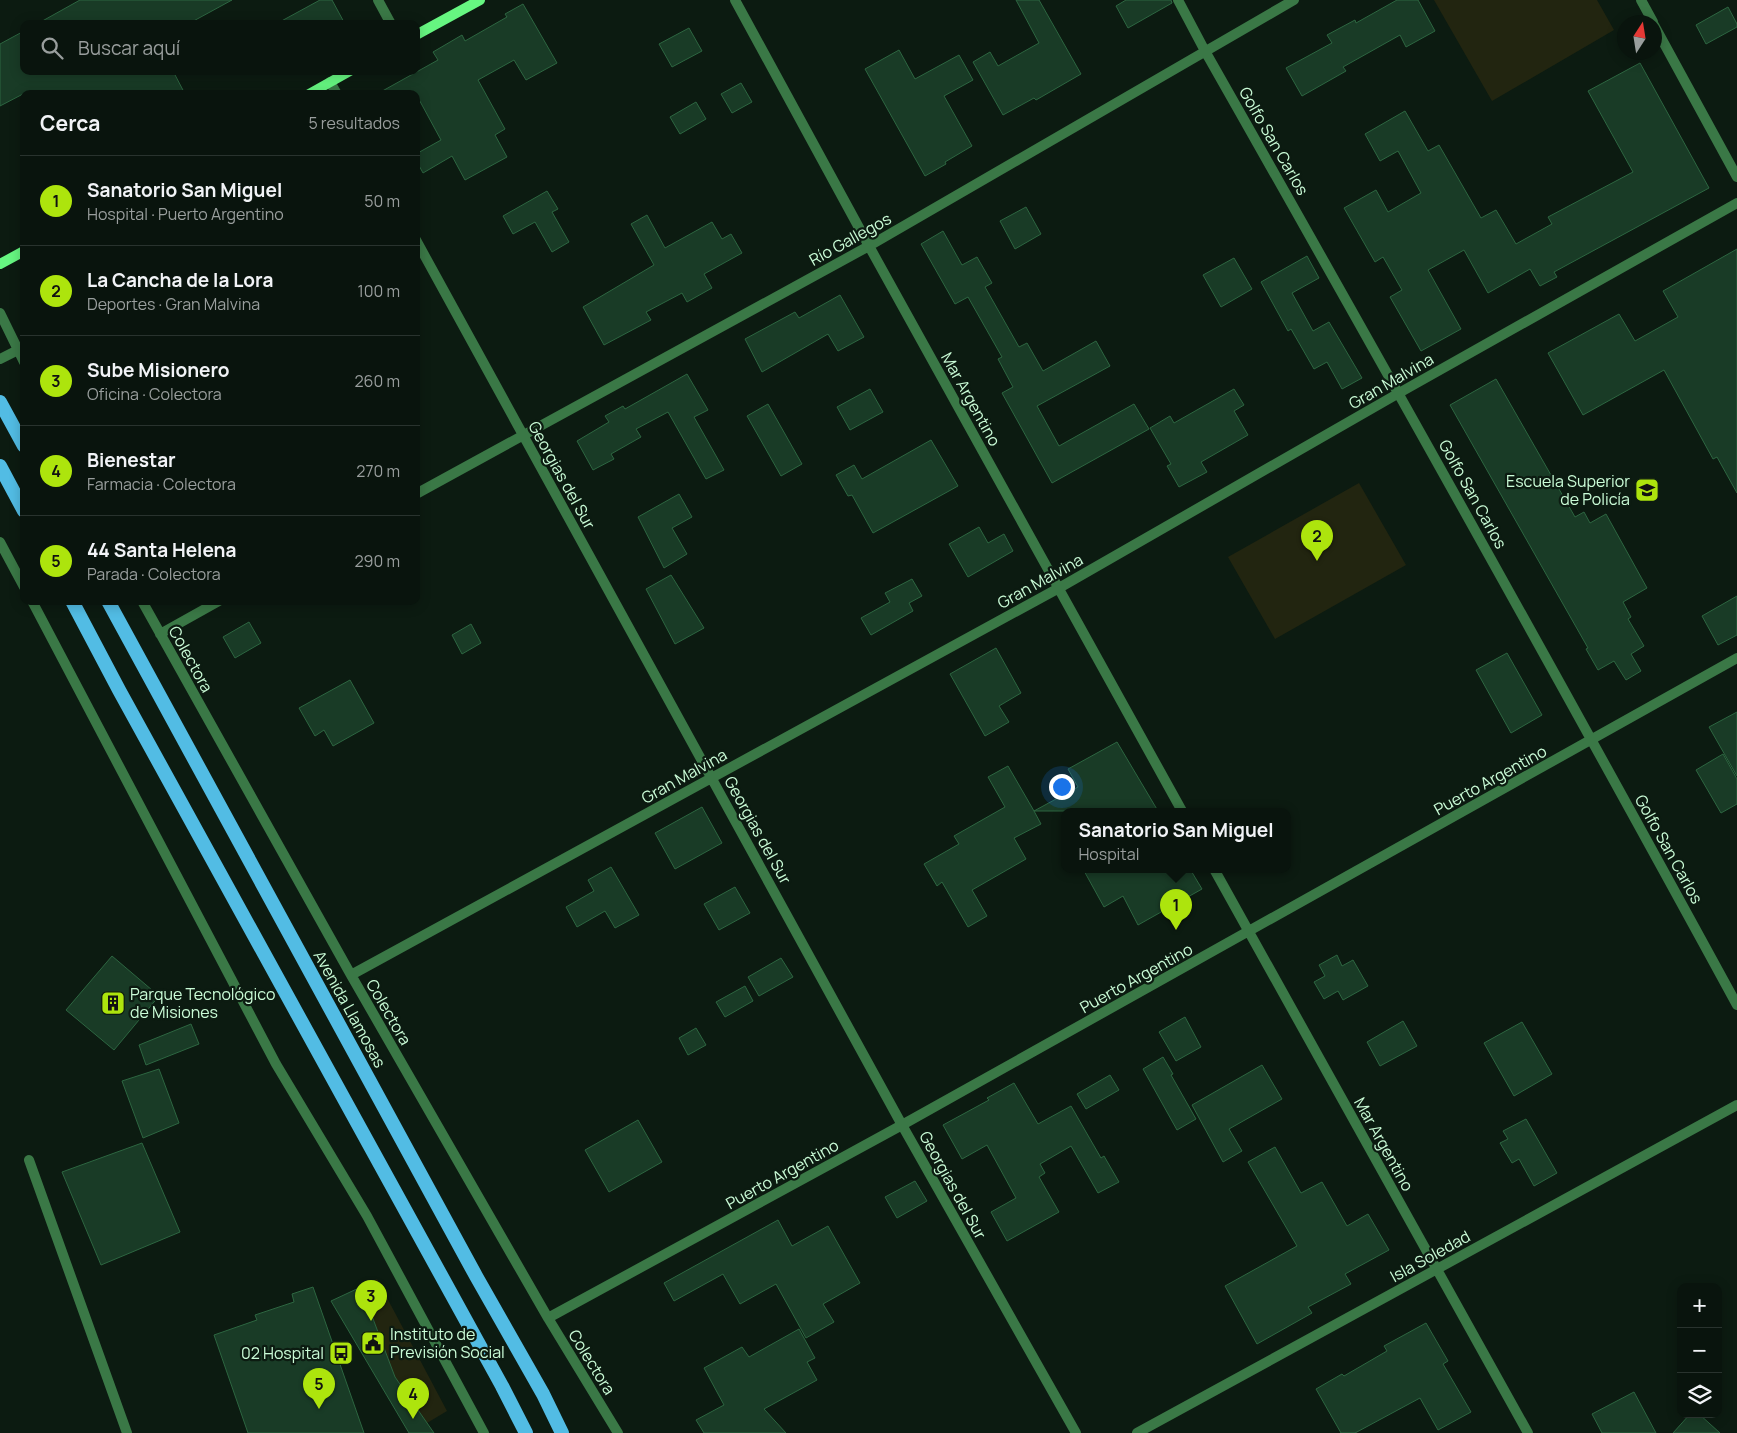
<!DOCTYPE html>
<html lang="es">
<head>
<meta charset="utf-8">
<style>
  body { margin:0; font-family:Manrope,sans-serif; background:#121d16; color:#f1f3f6 }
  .controls { position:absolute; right:15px; bottom:15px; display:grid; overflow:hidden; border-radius:10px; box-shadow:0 2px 12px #0003 }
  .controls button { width:45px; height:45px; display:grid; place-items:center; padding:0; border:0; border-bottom:1px solid #29332e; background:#09140d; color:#f1f3f6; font:25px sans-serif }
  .compass { position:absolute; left:1617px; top:15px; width:45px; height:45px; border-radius:50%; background:#09140d; box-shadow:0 2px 12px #0003; rotate:12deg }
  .you { position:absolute; left:1061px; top:786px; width:18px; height:18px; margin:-12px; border:4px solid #fff; border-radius:50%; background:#1a73e8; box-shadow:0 0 0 8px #1a73e833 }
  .badge { display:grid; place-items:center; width:32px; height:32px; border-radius:50%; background:#ade40d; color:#111; font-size:16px; font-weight:700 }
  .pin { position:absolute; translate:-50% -41px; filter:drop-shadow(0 1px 2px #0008) }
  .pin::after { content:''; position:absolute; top:26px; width:18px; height:15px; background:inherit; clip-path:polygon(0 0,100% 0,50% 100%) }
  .popup { position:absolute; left:1061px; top:808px; width:230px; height:65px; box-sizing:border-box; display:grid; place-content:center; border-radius:10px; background:#09140d; filter:drop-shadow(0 1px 4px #0005); font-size:16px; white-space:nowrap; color:#999e9d }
  .popup b { font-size:19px; color:#f1f3f6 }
  .popup::after { content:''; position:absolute; left:50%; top:100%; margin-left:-10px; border:10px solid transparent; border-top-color:#09140d }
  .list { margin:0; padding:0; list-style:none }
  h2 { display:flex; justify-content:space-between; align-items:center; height:65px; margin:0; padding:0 20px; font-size:21px }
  h2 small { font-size:16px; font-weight:400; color:#999e9d }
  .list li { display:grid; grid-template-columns:32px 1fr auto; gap:15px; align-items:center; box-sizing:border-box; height:90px; padding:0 20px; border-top:1px solid #29332e }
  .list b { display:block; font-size:19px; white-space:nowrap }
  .list p { margin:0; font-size:16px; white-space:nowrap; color:#999e9d }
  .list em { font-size:16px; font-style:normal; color:#999e9d }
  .icon { flex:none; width:28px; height:28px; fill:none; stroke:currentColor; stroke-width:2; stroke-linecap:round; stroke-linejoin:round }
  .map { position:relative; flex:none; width:1737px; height:1433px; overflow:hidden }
  .search { position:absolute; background:#09140d; box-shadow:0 2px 12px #0003; left:20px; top:20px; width:400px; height:55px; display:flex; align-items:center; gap:12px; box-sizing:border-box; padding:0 18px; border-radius:10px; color:#999e9d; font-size:19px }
  .panel { position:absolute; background:#09140d; box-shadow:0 2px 12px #0003; left:20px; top:90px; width:400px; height:515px; border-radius:10px }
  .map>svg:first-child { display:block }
  .green { fill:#222510 }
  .building { fill:#193b26; stroke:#2d6641 }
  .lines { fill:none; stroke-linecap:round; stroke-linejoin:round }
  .minor { stroke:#3a7846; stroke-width:10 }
  .secondary { stroke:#66f681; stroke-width:10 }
  .trunk { stroke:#52bce4; stroke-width:14 }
  .labels { text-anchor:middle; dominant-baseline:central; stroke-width:4.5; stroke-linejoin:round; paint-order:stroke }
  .street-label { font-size:16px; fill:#cafcd7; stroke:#0c1b11 }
  .poi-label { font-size:16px; fill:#cafcd7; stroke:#0c1b11; text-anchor:end }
</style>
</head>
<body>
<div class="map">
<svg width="1737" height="1433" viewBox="0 0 1737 1433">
  <rect width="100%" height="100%" fill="#0c1b11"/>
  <path class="green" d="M1434,0H1597L1614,30L1492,101Z
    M1359,483L1406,565L1275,639L1228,557Z
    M377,1279L447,1411L427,1423L395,1377L361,1287Z"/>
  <path class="building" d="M80,0H232L188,24H37Z
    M320,0H332L345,24H276Z
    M1016,0H1039L1081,74L1036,100L1034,98L1003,115L973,62L990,52L998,66L1039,43Z
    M1126,0H1171L1172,3L1128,28L1116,6Z
    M1397,0H1418L1435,31L1406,47L1400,35L1343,67L1346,71L1302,96L1286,68L1332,43L1327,35L1355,20L1356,23Z
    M523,4L557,63L526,80L514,60L478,80L505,129L495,135L507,157L465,180L452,156L423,173L416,160V154L441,140L416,94H377L438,60L433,52L462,35L465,41L507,17L505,14Z
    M1728,7L1737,24V27L1706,44L1696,25Z
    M689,28L702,51L672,67L659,44Z
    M24,31V71H173L185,94H23L0,106V44Z
    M899,50L915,79L959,55L973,80L944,96L972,146L945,162L946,164L925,176L865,69Z
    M1640,63L1709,188L1554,272L1557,277L1540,286L1530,269L1488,293L1464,250L1428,270L1461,329L1421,351L1390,297L1402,290L1383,257L1375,262L1344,208L1376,190L1388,212L1421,193L1398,151L1380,161L1365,134L1405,111L1428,151L1439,145L1481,218L1496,210L1516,244L1552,224L1548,217L1633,172L1588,91Z
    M741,83L752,102L732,113L721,94Z
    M696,102L706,119L680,134L670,117Z
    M547,191L558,209L552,212L569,242L552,252L535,222L513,234L503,216Z
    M1026,207L1041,234L1015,249L1000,221Z
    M647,215L665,248L712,222L722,239L731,234L742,253L704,274L712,288L687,302L682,293L646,312L651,320L604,345L583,307L654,265L631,224Z
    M943,231L962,265L977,257L992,283L985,287L1019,347L1027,343L1043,371L1096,341L1110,366L1037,406L1059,446L1134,404L1149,429L1052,483L1002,393L1013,387L998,359L1002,357L968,297L955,304L921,244Z
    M1737,249V493L1717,457L1713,459L1664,370L1583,415L1548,353L1619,314L1635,341L1678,317L1663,291Z
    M1307,256L1319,278L1292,293L1313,331L1329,322L1362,378L1342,389L1327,362L1314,369L1291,329L1288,331L1261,282Z
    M1234,258L1252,289L1221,307L1203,275Z
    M840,295L864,337L838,351L828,334L762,372L745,339L795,312L799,318Z
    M687,374L708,410L694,417L724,470L706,479L668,412L636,429L641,437L611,454L614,459L593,470L577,441L609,422L605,416L623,406L625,409Z
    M1496,379L1575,517L1584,512L1590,523L1606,514L1647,588L1623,602L1631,617L1628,619L1644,646L1631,654L1641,671L1626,680L1614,661L1598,670L1586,649L1588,648L1450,405Z
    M870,389L883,412L850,430L837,407Z
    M1234,389L1244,405L1234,411L1248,435L1201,462L1207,472L1179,487L1167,466L1171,464L1150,428L1170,416L1174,423Z
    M768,404L802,464L781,476L747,416Z
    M931,440L958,486L873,533L852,495L848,496L836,475L854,465L862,479Z
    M679,494L692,517L672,528L687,554L664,568L638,517Z
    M979,527L988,543L1004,534L1013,551L968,577L949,544Z
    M671,575L704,628L675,644L646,589Z
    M912,579L922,596L909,603L913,611L871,635L861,618L890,602L885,593Z
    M1737,596V635L1718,645L1702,616Z
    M249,622L261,643L235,658L223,637Z
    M471,624L481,643L462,654L452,635Z
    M996,648L1021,693L999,706L1009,722L985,736L950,674Z
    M1507,653L1542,715L1511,733L1476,670Z
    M350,680L374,723L333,746L324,730L315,736L299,708Z
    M1737,712V776L1709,727Z
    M1117,742L1158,811H1034L1041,824L1014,838L1026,859L972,890L987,916L968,927L942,882L937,886L924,864L959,844L954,836L1005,807L988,777L1008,766L1034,811L1078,787L1068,769Z
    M1723,754L1737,779V804L1721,813L1696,770Z
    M702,807L722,843L675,869L655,833Z
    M611,867L639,915L615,928L605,911L577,927L566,907L594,891L588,880Z
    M1083,869H1190L1202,889L1138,925L1123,896L1104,907Z
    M735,887L750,913L719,930L704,904Z
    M1337,955L1342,966L1353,960L1368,986L1343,1000L1338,991L1324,999L1314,982L1325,976L1319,965Z
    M112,956L159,996L114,1050L66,1010Z
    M781,958L793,977L759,996L748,977Z
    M745,986L753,1001L725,1017L716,1002Z
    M1185,1017L1201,1047L1176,1061L1159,1032Z
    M1403,1021L1417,1046L1380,1066L1367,1042Z
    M1522,1022L1552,1074L1514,1096L1484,1043Z
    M191,1024L199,1044L146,1065L139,1045Z
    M696,1028L706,1045L688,1055L679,1038Z
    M1163,1057L1173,1074L1171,1075L1196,1119L1177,1130L1143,1069Z
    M1262,1065L1282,1099L1229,1129L1242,1151L1223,1162L1192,1105Z
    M159,1069L179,1123L143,1138L122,1081Z
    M1110,1075L1119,1090L1086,1109L1077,1094Z
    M1014,1083L1038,1124L1071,1106L1101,1158L1104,1156L1119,1182L1098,1193L1071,1146L1040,1164L1045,1173L1039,1177L1059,1212L1007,1241L991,1212L1016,1198L987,1145L962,1159L943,1125L989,1100L987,1098Z
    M1526,1119L1557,1173L1534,1186L1519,1159L1512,1163L1500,1143L1508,1139L1503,1131Z
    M638,1120L662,1162L609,1192L585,1150Z
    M142,1143L180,1232L101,1265L62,1172Z
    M1275,1147L1301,1193L1322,1182L1347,1226L1368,1214L1389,1250L1345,1274L1351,1284L1308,1307L1312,1313L1257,1344L1225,1286L1297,1246L1248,1162Z
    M915,1181L927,1201L897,1218L885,1197Z
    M778,1220L792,1246L828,1226L860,1283L823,1304L834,1322L806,1338L776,1284L740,1304L723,1274L674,1301L664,1283Z
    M313,1287L364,1433H248L214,1335L257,1320L255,1315L294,1302L292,1294Z
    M361,1287L395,1377L434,1433H409L331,1301Z
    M1426,1323L1448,1361L1443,1364L1471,1412L1438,1430L1420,1398L1355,1433H1341L1316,1389L1342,1374L1344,1376L1387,1351L1384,1346Z
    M799,1329L815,1358L807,1362L817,1380L764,1409L786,1433H704L696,1420L724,1405L704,1368L742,1347L749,1357Z
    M1634,1392L1656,1433H1602L1592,1414Z
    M1690,1414H1699L1720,1433H1673Z"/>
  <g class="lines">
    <path class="minor" d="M378,0L391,24
      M735,0L869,246L1182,811
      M1178,0L1205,51C1385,368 1563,686 1737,1005
      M1641,0L1653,22
      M1654,25L1737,177
      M330,82L337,94
      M416,240L902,1125L1076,1433
      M0,313L24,362
      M0,359L18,350
      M416,494L869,246L1294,0
      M0,542L24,587
      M32,601L276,1064L367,1216L484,1433
      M142,601L351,975L548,1318L618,1433
      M160,634L219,601
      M1214,869L1528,1433
      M351,975L1059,588L1399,393L1737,203
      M29,1160L127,1433
      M548,1318L902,1125L1737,658
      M1137,1433L1737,1105"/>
    <path class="secondary" d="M416,35L480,0
      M309,94L350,71
      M0,264L24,251"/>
    <path class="trunk" d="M0,402L24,446
      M0,466L24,511
      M72,601L119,690L502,1386L526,1433
      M108,601L476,1276L543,1394L562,1433"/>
  </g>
  <defs>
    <g id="university-square" transform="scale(1.25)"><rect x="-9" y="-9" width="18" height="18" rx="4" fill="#ade40d" stroke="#0c1b11"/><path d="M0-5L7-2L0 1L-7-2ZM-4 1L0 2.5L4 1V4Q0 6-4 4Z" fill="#111"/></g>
    <g id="building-square" transform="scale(1.25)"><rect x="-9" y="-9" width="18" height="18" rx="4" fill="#ade40d" stroke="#0c1b11"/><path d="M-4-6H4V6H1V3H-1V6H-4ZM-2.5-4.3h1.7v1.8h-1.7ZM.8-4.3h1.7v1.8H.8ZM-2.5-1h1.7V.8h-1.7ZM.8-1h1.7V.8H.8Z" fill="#111"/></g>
    <g id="civic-square" transform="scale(1.25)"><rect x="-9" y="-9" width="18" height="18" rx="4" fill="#ade40d" stroke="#0c1b11"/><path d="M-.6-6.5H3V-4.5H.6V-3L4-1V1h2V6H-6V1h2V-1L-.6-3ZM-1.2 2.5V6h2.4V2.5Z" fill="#111"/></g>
    <g id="bus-square" transform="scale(1.25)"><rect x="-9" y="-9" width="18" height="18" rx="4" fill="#ade40d" stroke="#0c1b11"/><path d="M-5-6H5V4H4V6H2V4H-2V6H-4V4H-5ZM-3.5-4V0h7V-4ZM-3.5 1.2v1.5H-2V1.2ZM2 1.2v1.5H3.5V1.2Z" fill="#111"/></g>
  </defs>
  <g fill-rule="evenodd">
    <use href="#university-square" x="1647" y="490"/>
    <use href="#building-square" x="113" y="1003"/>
    <use href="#civic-square" x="373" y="1343"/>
    <use href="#bus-square" x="341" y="1353"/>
  </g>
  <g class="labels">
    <g class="street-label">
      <text transform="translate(1274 141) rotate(60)">Golfo San Carlos</text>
      <text transform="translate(850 239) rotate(-29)">Río Gallegos</text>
      <text transform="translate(1391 381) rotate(-30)">Gran Malvina</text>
      <text transform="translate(971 399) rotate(61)">Mar Argentino</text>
      <text transform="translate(562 475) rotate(61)">Georgias del Sur</text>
      <text transform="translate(1473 494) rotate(61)">Golfo San Carlos</text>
      <text transform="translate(1040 581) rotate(-29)">Gran Malvina</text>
      <text transform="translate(191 659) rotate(61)">Colectora</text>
      <text transform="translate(684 776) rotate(-29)">Gran Malvina</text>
      <text transform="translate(1490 780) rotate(-29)">Puerto Argentino</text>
      <text transform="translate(758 830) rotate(61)">Georgias del Sur</text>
      <text transform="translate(1669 849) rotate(61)">Golfo San Carlos</text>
      <text transform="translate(1136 978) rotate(-29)">Puerto Argentino</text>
      <text transform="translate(350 1009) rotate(61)">Avenida Llamosas</text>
      <text transform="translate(389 1012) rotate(60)">Colectora</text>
      <text transform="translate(1384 1144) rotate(61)">Mar Argentino</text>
      <text transform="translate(782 1174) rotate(-29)">Puerto Argentino</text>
      <text transform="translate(953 1185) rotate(61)">Georgias del Sur</text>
      <text transform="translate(1430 1256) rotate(-29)">Isla Soledad</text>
      <text transform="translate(592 1362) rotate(58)">Colectora</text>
    </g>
    <g class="poi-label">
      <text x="1630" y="481">Escuela Superior<tspan x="1630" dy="18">de Policía</tspan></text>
      <text x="130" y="994" text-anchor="start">Parque Tecnológico<tspan x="130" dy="18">de Misiones</tspan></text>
      <text x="390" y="1334" text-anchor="start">Instituto de<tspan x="390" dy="18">Previsión Social</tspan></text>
      <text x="324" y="1353">02 Hospital</text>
    </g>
  </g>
</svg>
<div class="controls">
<button>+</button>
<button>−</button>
<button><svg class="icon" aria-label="layers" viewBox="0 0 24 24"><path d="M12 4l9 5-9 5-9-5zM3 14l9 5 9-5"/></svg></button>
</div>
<svg class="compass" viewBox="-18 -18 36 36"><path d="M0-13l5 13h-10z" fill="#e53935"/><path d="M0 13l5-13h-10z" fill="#999e9d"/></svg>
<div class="you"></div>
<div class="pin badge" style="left:1176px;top:930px">1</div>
<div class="popup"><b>Sanatorio San Miguel</b>Hospital</div>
<div class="pin badge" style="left:1317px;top:561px">2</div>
<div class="pin badge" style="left:371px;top:1321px">3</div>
<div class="pin badge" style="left:413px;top:1419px">4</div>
<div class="pin badge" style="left:319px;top:1409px">5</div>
<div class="search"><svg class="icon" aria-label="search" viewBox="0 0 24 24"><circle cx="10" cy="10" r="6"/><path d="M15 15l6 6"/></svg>Buscar aquí</div>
<section class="panel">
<h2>Cerca<small>5 resultados</small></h2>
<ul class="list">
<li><span class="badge">1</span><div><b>Sanatorio San Miguel</b><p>Hospital · Puerto Argentino</p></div><em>50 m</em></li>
<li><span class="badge">2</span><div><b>La Cancha de la Lora</b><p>Deportes · Gran Malvina</p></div><em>100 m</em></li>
<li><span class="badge">3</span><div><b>Sube Misionero</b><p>Oficina · Colectora</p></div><em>260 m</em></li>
<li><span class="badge">4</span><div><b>Bienestar</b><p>Farmacia · Colectora</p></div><em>270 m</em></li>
<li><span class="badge">5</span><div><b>44 Santa Helena</b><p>Parada · Colectora</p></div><em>290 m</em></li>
</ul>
</section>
</div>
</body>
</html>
